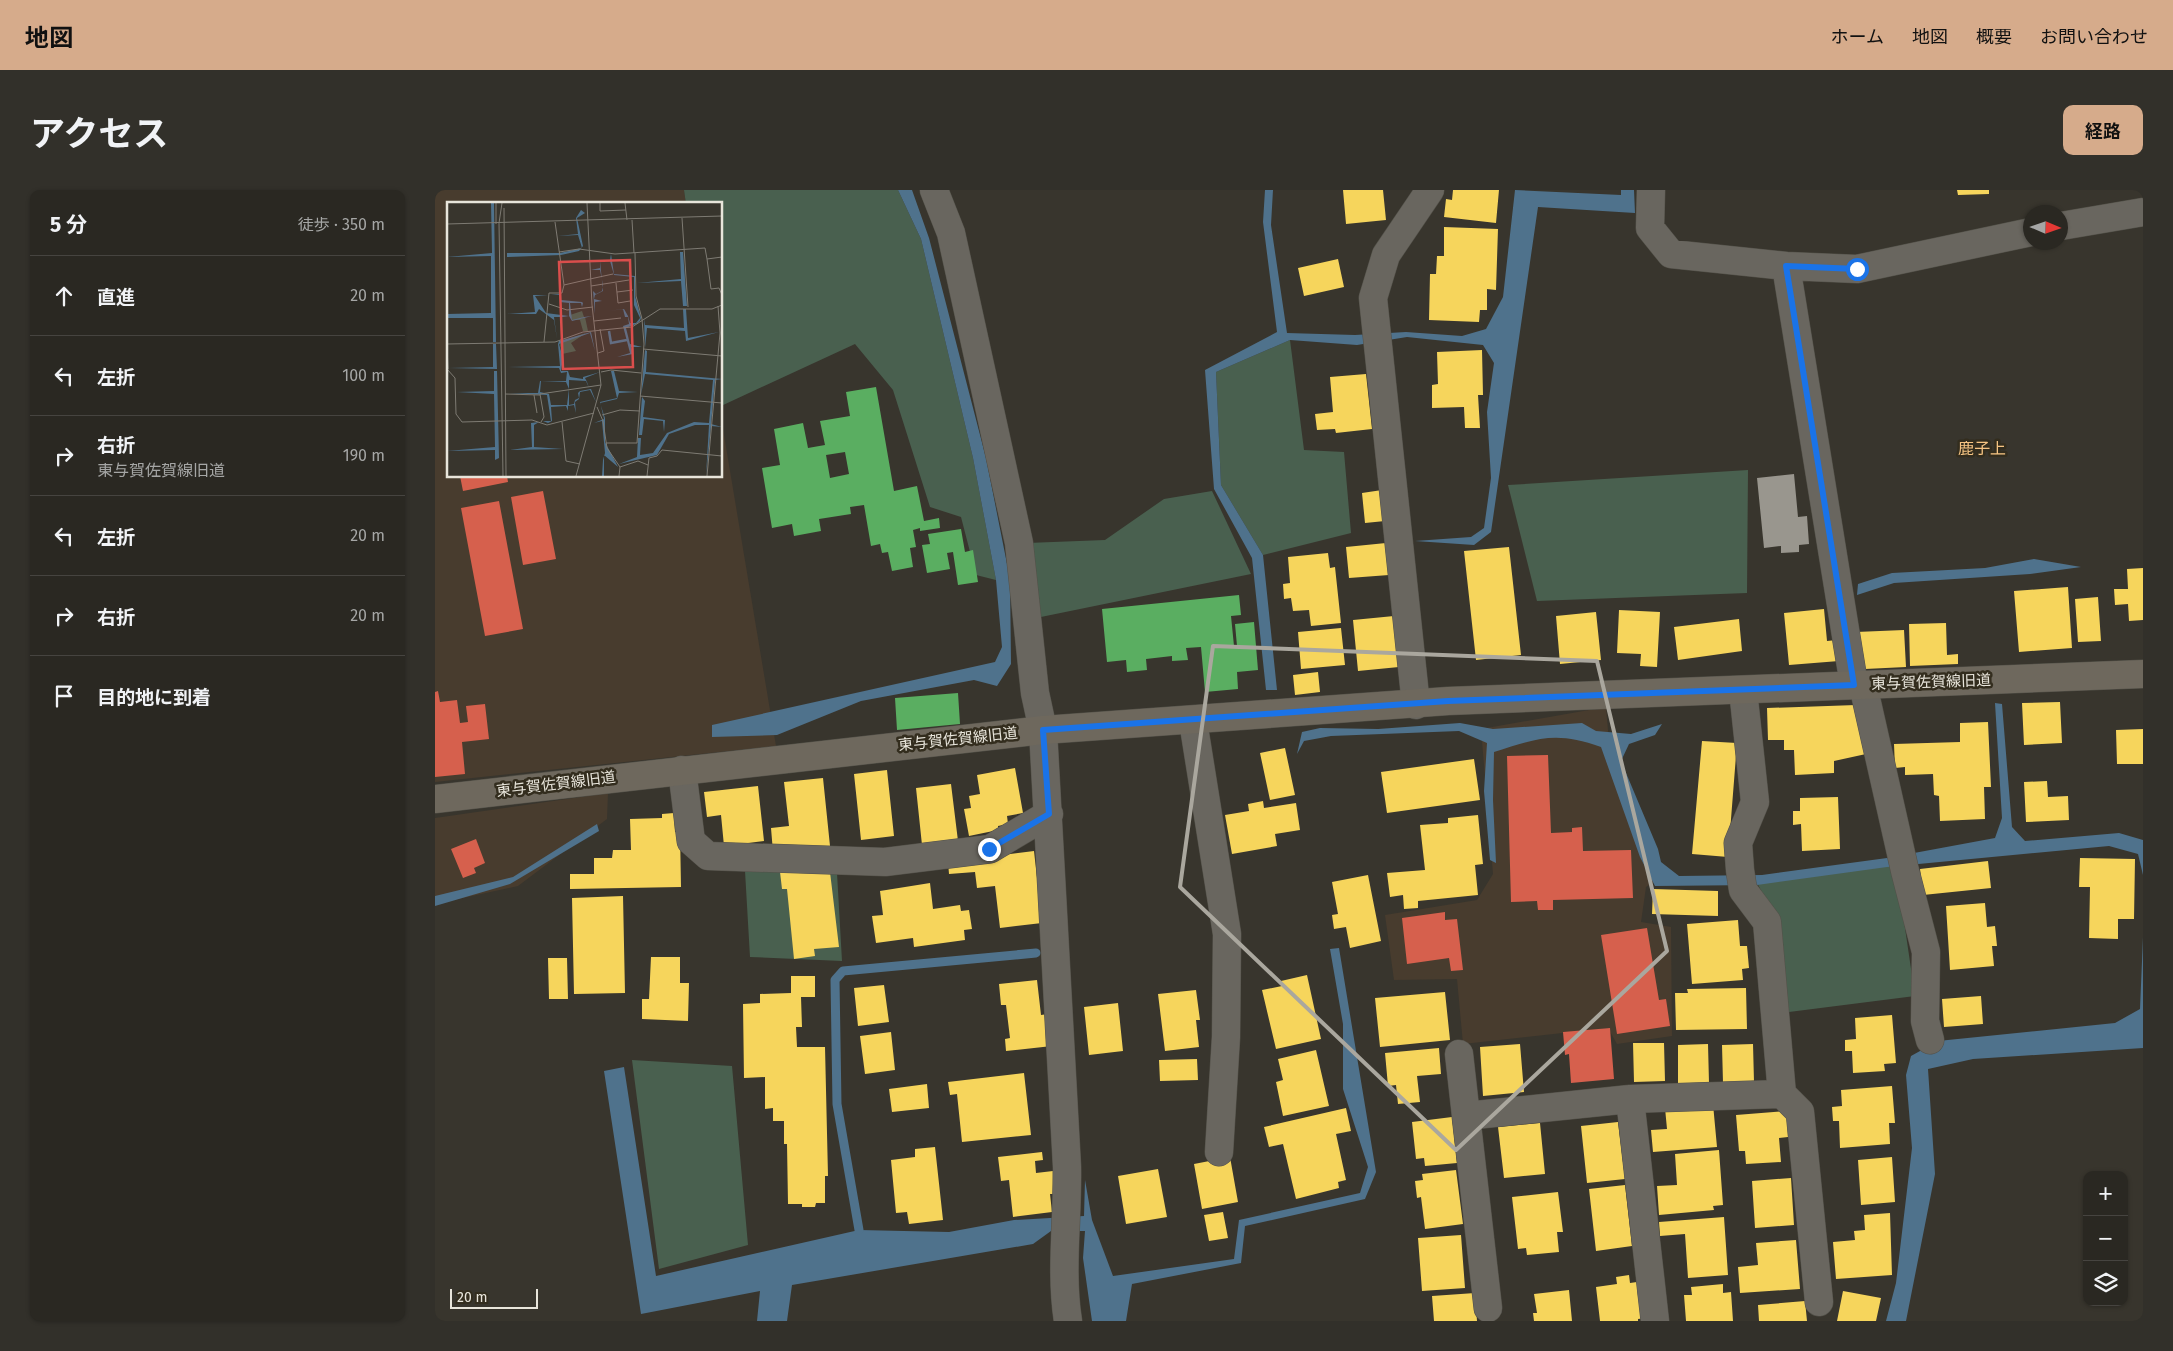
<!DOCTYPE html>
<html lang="ja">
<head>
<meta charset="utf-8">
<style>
  body { margin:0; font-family:"Fira Sans","Noto Sans JP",sans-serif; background:#32302a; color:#f1f3f6 }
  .controls { position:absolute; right:15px; bottom:15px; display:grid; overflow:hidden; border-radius:10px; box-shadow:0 1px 4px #0004 }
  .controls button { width:45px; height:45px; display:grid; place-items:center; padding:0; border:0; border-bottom:1px solid #464440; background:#2a2822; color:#f1f3f6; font:25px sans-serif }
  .compass { position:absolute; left:1588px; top:15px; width:45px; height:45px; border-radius:50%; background:#2a2822; box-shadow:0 1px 4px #0004; rotate:92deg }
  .scale { position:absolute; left:15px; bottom:12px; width:88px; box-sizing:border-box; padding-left:5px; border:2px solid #e8e5db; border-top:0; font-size:14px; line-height:18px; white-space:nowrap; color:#e8e5db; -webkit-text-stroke:4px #332d1e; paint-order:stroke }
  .stop { position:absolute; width:15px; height:15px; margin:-11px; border:4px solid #1a73e8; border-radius:50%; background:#fff }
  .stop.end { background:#1a73e8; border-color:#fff; box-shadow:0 1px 5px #0008 }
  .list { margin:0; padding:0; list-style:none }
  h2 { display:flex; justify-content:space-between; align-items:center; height:65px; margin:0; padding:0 20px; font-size:21px }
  h2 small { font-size:16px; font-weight:400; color:#a5a6a5 }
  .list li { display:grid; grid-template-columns:32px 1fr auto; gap:15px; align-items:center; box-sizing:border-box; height:80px; padding:0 20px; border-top:1px solid #464440 }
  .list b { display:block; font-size:19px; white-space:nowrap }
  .list p { margin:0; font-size:16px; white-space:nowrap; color:#a5a6a5 }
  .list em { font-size:16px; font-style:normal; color:#a5a6a5 }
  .icon { flex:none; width:28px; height:28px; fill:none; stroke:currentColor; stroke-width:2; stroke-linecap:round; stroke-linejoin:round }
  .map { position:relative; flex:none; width:1708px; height:1131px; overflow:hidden; border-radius:10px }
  header { display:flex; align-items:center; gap:30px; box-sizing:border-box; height:70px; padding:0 25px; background:#d6ab8b; color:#111 }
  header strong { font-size:24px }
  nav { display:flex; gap:28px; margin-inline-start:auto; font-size:18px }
  .intro { display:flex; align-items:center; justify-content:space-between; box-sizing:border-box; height:120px; padding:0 30px }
  h1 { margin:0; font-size:35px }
  .button { padding:12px 22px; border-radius:10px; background:#d6ab8b; color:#111; font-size:18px; font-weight:700 }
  main { display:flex; gap:30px; padding:0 30px }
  aside { flex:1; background:#2a2822; border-radius:10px; box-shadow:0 1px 4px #0004 }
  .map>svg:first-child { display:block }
  .commercial { fill:#483c2e }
  .green { fill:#49604f }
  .water { fill:#4f728c }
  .homes { fill:#f6d55c }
  .shops { fill:#d6604d }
  .public { fill:#5aae61; fill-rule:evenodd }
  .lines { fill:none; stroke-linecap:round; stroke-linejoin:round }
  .stream { stroke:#4f728c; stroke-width:9 }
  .building { fill:#99968e }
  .minor-casing { stroke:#535149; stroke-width:29 }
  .major-casing { stroke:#535149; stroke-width:29 }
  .minor { stroke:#69665f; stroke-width:28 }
  .major { stroke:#6e685d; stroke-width:28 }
  .route { stroke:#1a73e8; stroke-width:6 }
  .marked { fill:none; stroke:#aaa79e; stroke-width:4; stroke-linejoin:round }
  .labels { text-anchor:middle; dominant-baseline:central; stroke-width:5; stroke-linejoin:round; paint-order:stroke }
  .street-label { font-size:15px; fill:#e8e5db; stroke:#332d1e }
  .neighbourhood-label { font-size:16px; fill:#f6c483; stroke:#332d1e }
  .inset-river { fill:none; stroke:#4f728c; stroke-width:2.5 }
  .inset-road { fill:none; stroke:#7e7b73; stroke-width:1 }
  .view { fill:#da4e4c; fill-opacity:0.15; stroke:#da4e4c; stroke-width:2.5 }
  .inset-edge { fill:none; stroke:#e8e5db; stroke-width:2.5 }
</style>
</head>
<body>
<header>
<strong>地図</strong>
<nav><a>ホーム</a><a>地図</a><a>概要</a><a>お問い合わせ</a></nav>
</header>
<div class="intro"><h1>アクセス</h1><a class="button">経路</a></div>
<main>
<aside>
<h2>5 分<small>徒歩 · 350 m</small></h2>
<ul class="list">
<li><svg class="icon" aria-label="ahead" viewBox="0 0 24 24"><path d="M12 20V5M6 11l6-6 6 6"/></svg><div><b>直進</b></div><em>20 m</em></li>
<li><svg class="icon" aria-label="left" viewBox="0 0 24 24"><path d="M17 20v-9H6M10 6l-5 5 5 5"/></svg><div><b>左折</b></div><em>100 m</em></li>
<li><svg class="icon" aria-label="right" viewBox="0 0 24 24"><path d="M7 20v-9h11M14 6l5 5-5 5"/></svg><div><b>右折</b><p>東与賀佐賀線旧道</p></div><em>190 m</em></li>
<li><svg class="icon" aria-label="left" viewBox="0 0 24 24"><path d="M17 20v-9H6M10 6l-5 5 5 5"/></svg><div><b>左折</b></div><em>20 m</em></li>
<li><svg class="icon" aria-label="right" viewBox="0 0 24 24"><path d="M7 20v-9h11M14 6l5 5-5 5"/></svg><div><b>右折</b></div><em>20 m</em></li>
<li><svg class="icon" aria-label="arrive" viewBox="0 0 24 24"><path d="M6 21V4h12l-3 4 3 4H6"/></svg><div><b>目的地に到着</b></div></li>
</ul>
</aside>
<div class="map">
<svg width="1708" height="1131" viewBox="0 0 1708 1131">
  <rect width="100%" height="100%" fill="#38352d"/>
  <path class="commercial" d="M0,0H249L251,14H14V286H286V227L341,556L0,592Z
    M1171,517L1174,552L1225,688L1211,697L1206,732L1236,737L1237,846L1182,854L1173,838L1028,854L1022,789L959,790L950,725L1042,710L1058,684L1046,539Z
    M173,603L172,629L83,696L0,714V628Z"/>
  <path class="green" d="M249,0H463L486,49L538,268L561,390L541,385L526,327L495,317L458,200L420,154L286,216V14H251Z
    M855,150L869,260L909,262L916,343L828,365L786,295L781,182Z
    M1313,280L1312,403L1102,411L1073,295Z
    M777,301L816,384L601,428L592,353L670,350L729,309Z
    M1460,670L1480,806L1354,822L1341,729L1321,691Z
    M310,681L402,683L407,771L315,767Z
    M197,870L297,876L313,1055L224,1079Z"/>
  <path class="water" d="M463,0H477L494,48L551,268L575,389L576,474L562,496L539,490L426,511L342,545L277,547V535L560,472L567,457L561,390L538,268L486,49Z
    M830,0H838L836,35L852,143L920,145L971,142L1027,146L1051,139L1068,107L1080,0L1186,5V0H1199L1200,23L1103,17L1056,342L1039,355L980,351L1036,347L1049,338L1056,288L1052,222L1059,173L1048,155L972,147L922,155L855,150L781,182L786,295L828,365L842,500H831L817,368L779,299L770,180L842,142L828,32Z
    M1599,369L1646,377L1595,384L1459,393L1422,405L1423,394L1457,383L1550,378Z
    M1560,513L1567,514L1577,637L1590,651L1684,643L1708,650V685L1703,664L1674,656L1452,677L1322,695L1220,696L1205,667L1166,557C1121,541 1103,548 1059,562L1058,610L1061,673L1055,670L1049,601L1052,553L1024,541L896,546L869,551L862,564L867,542L885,538L943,539L1025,533L1058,539L1147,533L1161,541L1196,544L1227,534L1220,545L1194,554L1186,571L1223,659L1226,672L1244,686L1327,685L1452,668L1560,648L1567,628Z
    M162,634L164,641L75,694L0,716V706L78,687Z
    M1708,747V858L1538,869L1493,879L1500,984L1471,1131H1451L1461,1093L1477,958L1471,885L1476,866L1503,851L1680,833L1705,819Z
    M904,758L941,982L930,1009L810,1036L806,1073L697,1094L691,1131H657L648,1068L650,1041H616L598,1054L357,1095L352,1131H322L325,1101L206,1124L169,881L189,877L221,1086L424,1040L514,1042L579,1030L649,1026L650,990L657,1030L678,1086L799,1069L804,1030L925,1003L933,977L908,899V834L895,759Z"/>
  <path class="homes" d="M908,0H948L951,30L911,34Z
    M1018,0H1064L1061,33L1009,27L1011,9L1017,10Z
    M1522,0H1554V4L1523,5Z
    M1009,37L1063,39L1061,100L1052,99V120H1045L1044,132L994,130L995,84H1001L1002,66H1009Z
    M903,69L909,97L869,106L863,78Z
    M1047,160L1048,205H1043L1045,238H1030L1029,217L997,218V195L1003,194L1002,162Z
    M931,184L937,239L901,243L900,239L882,240L880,224L898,222L895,187Z
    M947,300L950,331L930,333L927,303Z
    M951,353L954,385L914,388L911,357Z
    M1074,357L1086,465L1041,470L1029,361Z
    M893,363L895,378L900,377L906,433L876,436L874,420L858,421L856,408L849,409L848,394L855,393L853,367Z
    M1708,378V430L1694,431L1693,414L1680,415L1679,399H1693L1692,379Z
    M1633,397L1637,458L1584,462L1579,401Z
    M1663,407L1666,451L1643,452L1640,409Z
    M1389,419L1392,451L1402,450L1404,471L1354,475L1349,423Z
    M1184,420L1225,422L1222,477L1205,476L1206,464L1182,463Z
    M1161,422L1166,470L1125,474L1121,426Z
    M959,426L964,477L923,481L918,430Z
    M1304,429L1307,461L1243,470L1239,437Z
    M1511,433L1512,465L1523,464V474L1475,476L1474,434Z
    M906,438L910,475L866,479L863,442Z
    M1469,440L1471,477L1430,479L1421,442Z
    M883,482L885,502L860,505L858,485Z
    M1625,512L1627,553L1589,555L1587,513Z
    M1421,515L1431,564L1399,571V583L1360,585L1359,560H1349V550H1333L1332,518Z
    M1553,532L1556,597H1549L1550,629L1505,631L1504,606L1499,605L1498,584L1470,585V577L1460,578L1459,554L1525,552V533Z
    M1708,539V574H1682L1681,540Z
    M1267,551L1302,553L1293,667L1257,664Z
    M850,558L860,605L835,610L825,563Z
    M1039,569L1045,610L952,623L946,582Z
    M580,578L588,623L572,626L573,634L563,636V640L534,646L529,619L536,618L534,606L545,604L542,585Z
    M452,580L459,646L426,650L419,584Z
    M388,588L395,656L338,662L336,638L354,636L349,592Z
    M1612,591L1613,607L1633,606L1634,630L1591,632L1589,592Z
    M516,594L523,651L487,655L481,598Z
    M323,596L329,651L289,656L286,625L272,627L269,602Z
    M1403,607L1405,659L1367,661L1366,634L1358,635V621H1365V608Z
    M828,611L829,618L861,613L865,640L840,644L842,656L797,664L790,625L814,621L813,614Z
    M239,623L240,642H245L246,697L135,699V684H159V668H177L178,660H196L195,629L227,628V624Z
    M1043,625L1048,674L1040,675L1043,705L983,711V718L969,719L968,705L955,707L952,683L990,680L985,635L1013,633V628Z
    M599,661L607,733L565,738L560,696L542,698L540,682L514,684L513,672Z
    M1645,668L1700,669L1699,729H1683V749L1654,748L1655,697H1644Z
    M1553,671L1556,698L1488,705L1485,679Z
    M345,682H395L404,757L379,759L380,766L359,769L352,699H347Z
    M933,685L946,751L915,758L911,737L899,739L897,725L903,724L897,692Z
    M495,693L498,719L525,715L526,721L534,720L537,739L529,740L530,750L479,757L478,748L441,753L437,726L448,725L445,701Z
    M1218,699L1283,701V726L1217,724Z
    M188,706L190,803L139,804L137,708Z
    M1550,713L1552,737L1560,736L1562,756H1557L1559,776L1515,780L1511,716Z
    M1303,730L1305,756H1312L1314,778L1307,779L1308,790L1257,794L1252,734Z
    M216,767H245V793H254L253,831L207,829V809H214Z
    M113,768H132L133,809H114Z
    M872,785L886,849L841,859L827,800L847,796L846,791Z
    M356,786H380V807H366L367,837H361L362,857H390L393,986H390V1013H381L380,1017H367V1014H353L352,954H349V931H338V918L330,919V887L309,888L308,814L325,813V804L356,803Z
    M602,790L606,825L613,824L617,856L571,861L570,849L575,848L571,815H566L564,794Z
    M449,795L454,832L423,836L419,798Z
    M1311,798L1312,839L1241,840L1240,803H1253L1252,799Z
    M761,800L765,830H761L764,857L730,861L723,804Z
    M1010,802L1015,850L945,857L940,808Z
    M1546,806L1548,834L1509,837L1507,809Z
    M683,813L688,861L654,865L649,817Z
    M1457,825L1461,873L1449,874L1450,881L1418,883L1417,861H1410V850L1421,849L1420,828Z
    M456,842L460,880L430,884L425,846Z
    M1198,853H1229L1230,891L1199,892Z
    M1085,854L1089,902L1048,906L1045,857Z
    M1273,854L1274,893H1243V855Z
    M1318,854L1319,892L1288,893L1287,855Z
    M1004,858L1006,884L982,886L985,912L963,914L961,895L953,896L950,863Z
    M881,860L894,916L848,926L841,892L848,890L843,869Z
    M762,869L763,890L725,891L724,870Z
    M589,883L596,945L527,952L522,904L515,905L513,892Z
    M492,894L494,918L457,922L454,899Z
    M1457,896L1460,933H1454L1455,954L1405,958L1404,931H1398L1397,917L1407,916L1406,900Z
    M1278,914L1282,957L1218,962L1216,940L1232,939L1230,918Z
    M911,918L916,941L901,944L911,990L903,992L904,998L861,1009L848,954L834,957L829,937Z
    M1352,921L1353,947L1344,948L1346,972L1311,974L1310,961H1304L1301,925Z
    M1017,927L1022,973L990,976L989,968L981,969L977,932Z
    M1183,932L1190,989L1152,993L1146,936Z
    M1105,933L1110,984L1069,988L1063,937Z
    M500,957L508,1030L474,1034L472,1022L461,1023L456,970L480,967V959Z
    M1284,960L1288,1015L1278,1016L1279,1020L1224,1025L1222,996L1242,995L1240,964Z
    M607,962L608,970L600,971L601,983L618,981L620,1004H615L617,1022L578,1027L574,990L566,991L563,967Z
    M795,967L803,1012L767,1019L759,974Z
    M1457,967L1460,1012L1426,1015L1423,970Z
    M723,979L732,1027L691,1034L683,986Z
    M1021,980L1028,1034L990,1039L986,1007L982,1008L980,991L988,990L987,984Z
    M1356,988L1359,1035L1320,1038L1317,991Z
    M1190,995L1197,1056L1161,1061L1154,999Z
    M1123,1002L1128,1042H1122L1124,1062L1092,1065L1091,1058L1083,1059L1077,1007Z
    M788,1022L793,1048L774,1051L769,1025Z
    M1455,1023L1457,1085L1401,1089L1398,1052L1420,1050L1419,1041L1430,1040L1429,1025Z
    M1289,1027L1293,1085L1253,1088L1250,1044L1225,1046L1224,1032Z
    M1026,1045L1030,1098L987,1101L983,1048Z
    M1361,1050L1365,1099L1305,1103L1303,1077L1323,1075L1321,1053Z
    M1194,1085L1195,1093L1202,1092L1203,1107L1208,1106L1211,1128L1203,1129V1131H1165L1161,1097L1182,1094L1181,1087Z
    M1288,1094V1103L1296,1102L1298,1131H1251L1249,1105H1257L1256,1097Z
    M1134,1100L1137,1131H1099L1098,1123H1102L1099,1104Z
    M1408,1101L1446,1108L1441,1131H1402Z
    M1040,1103L1042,1131H999L997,1106Z
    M1370,1111L1372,1131H1324L1323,1115Z"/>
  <path class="shops" d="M25,286H72L73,292L28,301Z
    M108,301L121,369L88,375L76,307Z
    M64,311L88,439L50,446L26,318Z
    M3,501L5,512L22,510L25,533L33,532L31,516L50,514L54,549L27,552L30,584L0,587V502Z
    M1113,565L1116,643L1137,642V638L1147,637L1148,661L1196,660L1198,708L1118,710V720H1103L1102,711L1076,712L1072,566Z
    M41,649L50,673L39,678L41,683L28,688L16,659Z
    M1010,722V730L1022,729L1028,780L1016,781L1014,768L972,774L967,728Z
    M1212,738L1224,810L1231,809L1235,836L1182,844L1166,745Z
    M1175,838L1179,889L1136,893L1134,864L1130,865L1128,842Z"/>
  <path class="public" d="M441,197L459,301L482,296L489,331L504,328L505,338L485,341V338L478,340L481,357L475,358L478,377L457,381L453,362L447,363L445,354L436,356L429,315L415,317L416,324L384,329L386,341L359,346L357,334L337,338L327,278L345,275L339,239L368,233L373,258L390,255L385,231L415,226L411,202ZM410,262L414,284L395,288L391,265Z
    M526,339L530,362L538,360L543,392L523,395L518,362L512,363L515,379L492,383L487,355L495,354L493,344Z
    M804,405L806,425L796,426L799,456H802L800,434L819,432L823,480L802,482L803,499L770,502L766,457L751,458L753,470L737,471V466L711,469L712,480L692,482L691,470L672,472L667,419Z
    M523,503L525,534L462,540L460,508Z"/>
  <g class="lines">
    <path class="stream" d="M424,1040L402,914L400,790L408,781L601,763"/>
  </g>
  <path class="building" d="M1359,284L1363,327L1372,326L1374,354L1364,355V362L1346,363V356L1329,358L1322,288Z"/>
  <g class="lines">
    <g class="minor-casing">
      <path id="minor" d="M499,0L516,43L584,353L600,503L608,540L632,977C633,1027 625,1082 633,1131
        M1216,0L1215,38L1236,64L1351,76L1419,495
        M1626,36L1708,22
        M1351,76L1422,79L1596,42
        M1428,495L1470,681L1491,762L1490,831L1495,850
        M1308,500L1320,612L1303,653L1305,680L1308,700L1332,732L1347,904L1365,922L1384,1112
        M981,515L938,108L951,65L995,0
        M758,531L792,744L791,847L784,962
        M247,580L256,651L273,666L450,672L555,659L614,624
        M1024,864L1031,926
        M1195,909L1220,1131
        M1053,1118L1031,926L1195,909L1347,904"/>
    </g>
    <g class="major-casing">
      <path id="major" d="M0,609L608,540L1013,511L1708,484"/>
    </g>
    <use href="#minor" class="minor"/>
    <use href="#major" class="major"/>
  </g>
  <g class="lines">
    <path class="route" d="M554,659L614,624L608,540L1013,511L1419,495L1351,76L1422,79"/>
  </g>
  <path class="marked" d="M778,456L1162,471L1232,761L1021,960L745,697Z"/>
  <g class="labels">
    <g class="street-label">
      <text transform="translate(1496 492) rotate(-2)">東与賀佐賀線旧道</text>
      <text transform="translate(523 549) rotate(-6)">東与賀佐賀線旧道</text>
      <text transform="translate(121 594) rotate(-7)">東与賀佐賀線旧道</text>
    </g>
    <g class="neighbourhood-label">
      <text x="1547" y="258">鹿子上</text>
    </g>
  </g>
  <g transform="translate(12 12)">
    <rect width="275" height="275" fill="#38352d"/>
    <path d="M135,109L137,115L133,117L138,115L141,129H136L133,118H125L123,113ZM139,131L124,141L129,149L115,152L112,140Z" fill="#49604f"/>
    <path d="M44,1H47L49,140H46V116H0V112L44,111V54L0,55L45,51ZM134,8L138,11L130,16L136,44L132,49L114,53L60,55V51H113L135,46L131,33L111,34L131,32L129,16ZM233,50H236L240,104H236L234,79L190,81L234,77ZM164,52L167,72L188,74V94L194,116L193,119L189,122L179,126L183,142L195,145H184L186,152L170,155L183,151L176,124L182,122L181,115H178L176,107L161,109L177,107L181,114L183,121H189L193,116L187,103V75L167,73L163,59H153L156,89L148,93L147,97L155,99L148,100V112L146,89L149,92L155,89L156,83L153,68H144L153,66V58H163ZM104,92H114V98L135,100L136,101L135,105L134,101H123L125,118L137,115L145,114L125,119L122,114L116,115H107L110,137L107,118L92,107L89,112H60L88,110L86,93H101L88,94L99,111L122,114V101L113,100V93ZM236,107H239L241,136L272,130L239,139L238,129L200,126L198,146L197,117L198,123L237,126ZM144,130L148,149L143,131L112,142L116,156L114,169H121L123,175L136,177V175L153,170L138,176L140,180L142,186L139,179L122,178V203L127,202L128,198L132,196L131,191L133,189L144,187L149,200L143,188L133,190L132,197L128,200L129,211H132H129L127,203L121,204V209L119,204L104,205L105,219L101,221L96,219H104L100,193L62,191H91L93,179H119L120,170L114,171L112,166L61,165L113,164L111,142L112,139ZM94,179L119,180L122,187L120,203H104L102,192L93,190ZM46,142H49L50,167L2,166L46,165ZM198,148L200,149L199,170L275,177L268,178L264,222L275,225L264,224L259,274L262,223H248L222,232L210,253L172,262L190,255L191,236H194L193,253L206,251L220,231L247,220L262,221L266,178L198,172L194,193ZM47,169H50L52,256L48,258V248L0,249L48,245L47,192L10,190L47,189ZM164,169H167L172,189L191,190L172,191L170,197L153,201L158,216V240L171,265L157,253V274H155L156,258L158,251L155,219L147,221L157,217L153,200L170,196ZM195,195L198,199L196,215L218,218L217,230L216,219L197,217L195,233H192ZM92,220L87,223V245L116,247L63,248L85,245L84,221Z" fill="#4f728c" fill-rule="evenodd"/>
    <path class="inset-river" d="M162,129L164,141L180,138"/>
    <path class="inset-road" d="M49,1V22M55,1L52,21L56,274M153,1V9L179,8M178,1L180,18M57,6L59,274M235,16L241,105M185,18L187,51M108,20L117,83M0,22L275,14M112,50L132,47L168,52L258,46L260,57L275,55M260,57L264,87L272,86L275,93M143,77L166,72M169,81L171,101L183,99M144,84L182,78M170,90L186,88M102,102L120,108L146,105M147,119L174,116M97,140L102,91H115L117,83L143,77M0,142L108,140L136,130L185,125L213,107H265L275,103M0,144L1,167M196,147L275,154M151,151L157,149L153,127M0,167L8,176L9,212L15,220L85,218L100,223L147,211M154,170L164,168L194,171M58,192L93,193M87,193L90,211M193,194L275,201M150,205L156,219L160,246L173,265L172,274M155,213L173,208L193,209M94,220L97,215L93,192L154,183M115,220L119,259L133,262M159,241H190L197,142L195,117L189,94L188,51M173,265L191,259L201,263M129,274L154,183L145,103L140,1M200,274L202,256L210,254L215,248L275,254M260,274L273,131L271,104"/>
    <path class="view" d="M183,58L186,165L116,167L112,60Z"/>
    <rect width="275" height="275" class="inset-edge"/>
  </g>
</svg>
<div class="controls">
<button>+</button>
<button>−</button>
<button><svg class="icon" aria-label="layers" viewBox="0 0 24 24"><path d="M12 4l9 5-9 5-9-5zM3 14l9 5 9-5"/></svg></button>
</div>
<svg class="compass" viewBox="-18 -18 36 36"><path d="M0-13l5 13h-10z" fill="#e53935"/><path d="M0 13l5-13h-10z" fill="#a5a6a5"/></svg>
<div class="scale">20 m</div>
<div class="stop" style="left:1422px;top:79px"></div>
<div class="stop end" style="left:554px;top:659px"></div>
</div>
</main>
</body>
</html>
